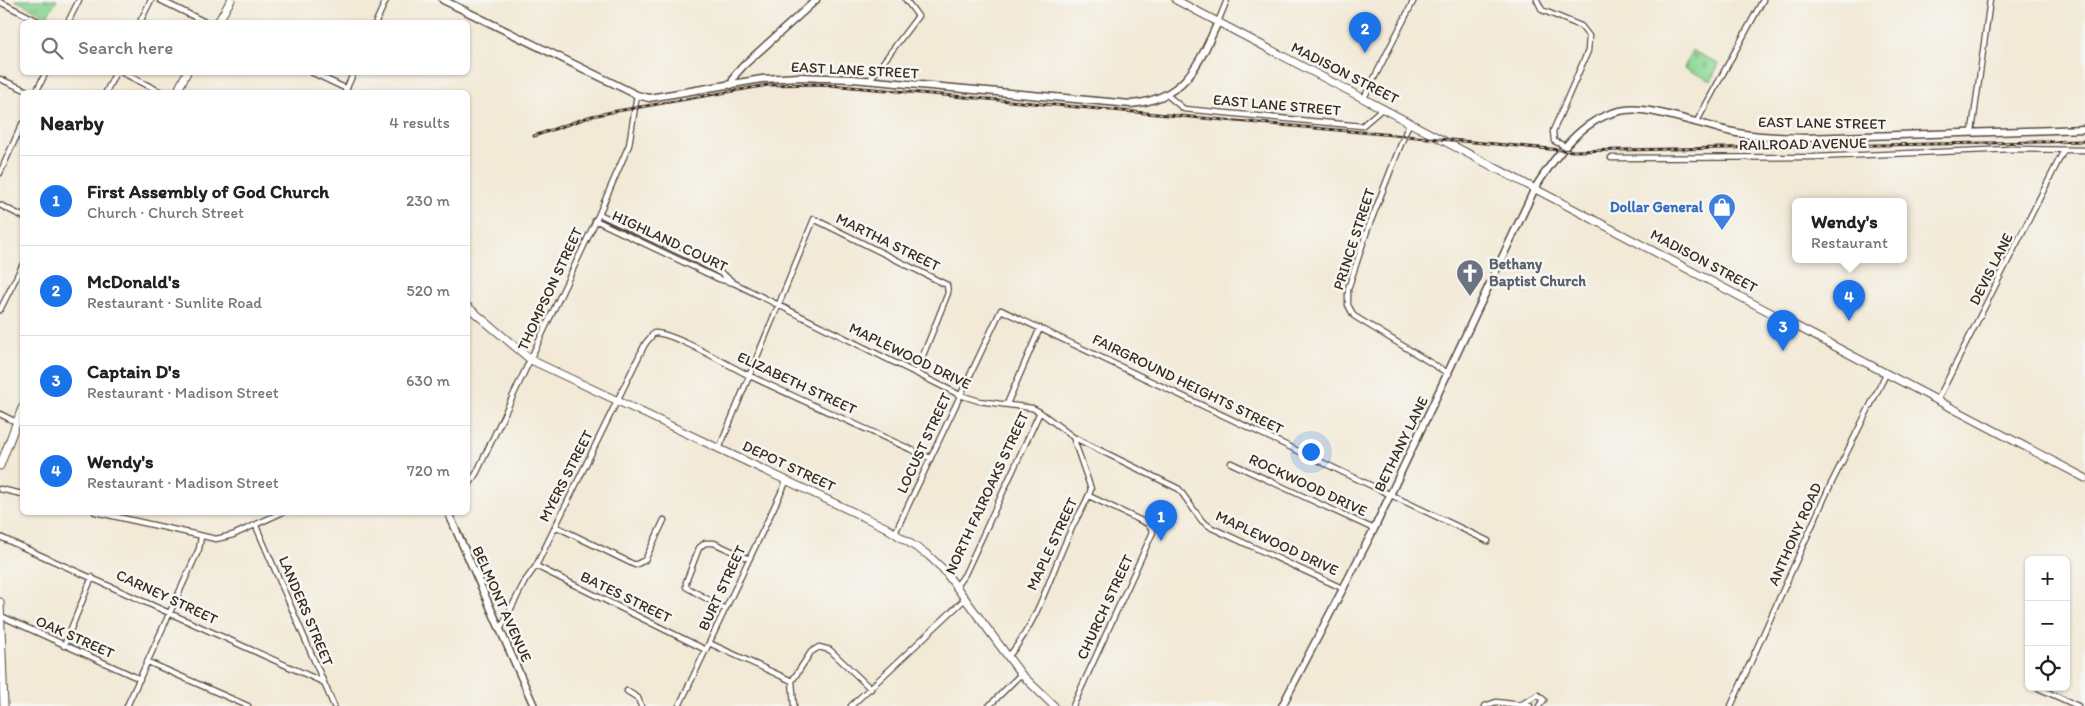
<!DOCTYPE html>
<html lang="en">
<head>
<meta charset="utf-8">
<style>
  body { margin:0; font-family:Itim,sans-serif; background:#f2f2f2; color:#222 }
  .controls { position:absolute; right:15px; bottom:15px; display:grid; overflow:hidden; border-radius:8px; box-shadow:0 1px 4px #0004 }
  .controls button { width:45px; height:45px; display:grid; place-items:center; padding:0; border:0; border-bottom:1px solid #e0e0e0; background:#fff; color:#222; font:25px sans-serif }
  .you { position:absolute; left:1310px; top:451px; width:18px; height:18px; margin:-12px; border:4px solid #fff; border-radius:50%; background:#1a73e8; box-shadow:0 0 0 8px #1a73e833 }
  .badge { display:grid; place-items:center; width:32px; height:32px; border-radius:50%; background:#1a73e8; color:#fff; font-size:16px; font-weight:700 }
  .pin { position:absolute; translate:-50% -41px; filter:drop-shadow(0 1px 2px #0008) }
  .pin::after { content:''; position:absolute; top:26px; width:18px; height:15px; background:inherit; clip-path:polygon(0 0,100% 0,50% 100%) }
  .popup { position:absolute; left:1792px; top:198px; width:115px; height:65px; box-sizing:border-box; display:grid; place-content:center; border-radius:8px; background:#fff; filter:drop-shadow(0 1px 4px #0005); font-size:16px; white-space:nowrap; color:#767676 }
  .popup b { font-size:19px; color:#222 }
  .popup::after { content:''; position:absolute; left:50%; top:100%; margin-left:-10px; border:10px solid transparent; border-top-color:#fff }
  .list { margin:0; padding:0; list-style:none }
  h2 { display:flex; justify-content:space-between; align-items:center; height:65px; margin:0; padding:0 20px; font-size:21px }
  h2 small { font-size:16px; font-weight:400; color:#767676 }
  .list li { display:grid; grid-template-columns:32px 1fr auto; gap:15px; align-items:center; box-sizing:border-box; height:90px; padding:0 20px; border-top:1px solid #e0e0e0 }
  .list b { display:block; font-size:19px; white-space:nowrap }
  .list p { margin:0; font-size:16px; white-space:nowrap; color:#767676 }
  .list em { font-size:16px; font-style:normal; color:#767676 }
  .icon { flex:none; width:28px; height:28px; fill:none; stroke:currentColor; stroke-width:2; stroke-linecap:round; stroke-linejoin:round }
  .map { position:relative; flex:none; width:2085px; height:706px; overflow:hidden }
  .search { position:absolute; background:#fff; box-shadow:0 1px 4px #0004; left:20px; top:20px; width:450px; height:55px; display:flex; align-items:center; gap:12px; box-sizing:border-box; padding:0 18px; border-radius:8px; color:#767676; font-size:19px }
  .panel { position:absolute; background:#fff; box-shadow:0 1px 4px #0004; left:20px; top:90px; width:450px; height:425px; border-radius:8px }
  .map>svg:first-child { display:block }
  .cemetery { fill:url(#cemetery-stones); stroke:#628058 }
  .park { fill:url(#park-tufts); stroke:#628058 }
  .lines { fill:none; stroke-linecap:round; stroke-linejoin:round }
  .street-casing { stroke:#56473a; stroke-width:7 }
  .secondary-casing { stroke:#56473a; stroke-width:9 }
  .primary-casing { stroke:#56473a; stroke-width:9 }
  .street { stroke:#fff; stroke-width:4.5 }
  .secondary { stroke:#fff; stroke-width:6 }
  .primary { stroke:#fff; stroke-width:7 }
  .rail-casing { stroke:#3b2a1e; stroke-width:3 }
  .rail { stroke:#f6f6f2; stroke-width:1; stroke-dasharray:4; stroke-linecap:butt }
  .labels { text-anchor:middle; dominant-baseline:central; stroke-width:5; stroke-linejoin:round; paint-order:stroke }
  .street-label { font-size:15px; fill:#3b2a1e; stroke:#f6f6f2 }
  .shop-label { font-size:15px; font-weight:bold; fill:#366cbe; stroke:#f6f6f2; text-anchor:end }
  .worship-label { font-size:15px; font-weight:bold; fill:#5b616d; stroke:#f6f6f2; text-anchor:start }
</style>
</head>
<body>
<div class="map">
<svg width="2085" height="706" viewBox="0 0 2085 706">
  <defs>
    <pattern id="cemetery-stones" width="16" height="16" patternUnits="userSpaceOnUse" patternTransform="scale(1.25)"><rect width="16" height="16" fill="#89d592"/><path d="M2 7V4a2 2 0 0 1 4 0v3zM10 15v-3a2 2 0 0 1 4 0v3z" fill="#77b77d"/></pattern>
    <pattern id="park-tufts" width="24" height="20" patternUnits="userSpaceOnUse" patternTransform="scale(1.25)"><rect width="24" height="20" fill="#89d592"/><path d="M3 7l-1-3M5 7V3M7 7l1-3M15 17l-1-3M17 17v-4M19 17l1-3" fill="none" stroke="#77b77d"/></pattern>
  </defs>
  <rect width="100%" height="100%" fill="#f6f6f2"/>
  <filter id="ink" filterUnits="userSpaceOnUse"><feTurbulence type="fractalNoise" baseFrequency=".02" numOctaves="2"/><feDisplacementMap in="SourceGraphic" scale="10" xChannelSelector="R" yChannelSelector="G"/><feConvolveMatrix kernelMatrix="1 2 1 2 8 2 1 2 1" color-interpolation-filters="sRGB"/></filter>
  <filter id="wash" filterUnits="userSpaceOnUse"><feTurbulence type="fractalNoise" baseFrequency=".0096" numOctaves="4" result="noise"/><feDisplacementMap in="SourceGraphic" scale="20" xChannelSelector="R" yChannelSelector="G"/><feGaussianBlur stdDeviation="1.12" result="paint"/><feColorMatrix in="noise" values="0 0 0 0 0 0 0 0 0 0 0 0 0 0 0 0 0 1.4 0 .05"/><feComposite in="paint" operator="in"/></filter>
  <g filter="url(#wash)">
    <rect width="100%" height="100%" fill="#f2e9d6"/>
    <path class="cemetery" d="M1692,50L1719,64L1711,81L1684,68Z"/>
    <path class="park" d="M15,0H57L47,16Z"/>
  </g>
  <g filter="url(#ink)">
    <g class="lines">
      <g class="street-casing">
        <path id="street" d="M160,0L205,22
          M1537,0L1542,10L1581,26L1589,36L1588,51L1553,131L1554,141L1565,146
          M0,2L40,22
          M68,22L79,0
          M140,22L151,0
          M376,22L386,0
          M1218,22L1227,0
          M121,72L161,92
          M311,72L347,89
          M0,79L30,92
          M869,81L918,16L906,0
          M36,92L46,72
          M106,92L116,72
          M345,92L354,72
          M1167,95L1184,109L1362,126L1383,108
          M1364,98L1414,0
          M1410,121L1367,231L1348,289V305L1354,316L1449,374
          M1696,123L1763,0
          M1972,131L1990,0
          M1611,158L1814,157L2013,149L2085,150
          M0,173L22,124
          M0,205L22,216
          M599,214L700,262L724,275L733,282
          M595,220L719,279L734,283L960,395L979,401L1032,408L1040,412L1073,437L1179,489L1202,521L1212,528L1344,589
          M0,310L22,266
          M1937,401L2064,150
          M1007,404L1040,328
          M0,414L16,422
          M719,449L814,219L947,285L948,293L916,373
          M1231,463L1374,529
          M468,487L477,472L599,214L629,145L637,95
          M0,489L22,494
          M95,512L216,539L233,535L283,512
          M256,526L334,706
          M555,526L635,565L645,560L664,520
          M895,533L1001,310L1488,541
          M0,537L323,682
          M536,566L706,650
          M957,585L965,574L1040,412
          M725,609L686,587V582L699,548L705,543H714L749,559
          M1,616L140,679
          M500,630L525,581L536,566L645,344L654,333C671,331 731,367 750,376C810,404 870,431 930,458
          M709,643L792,681
          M64,646L92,577
          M1008,657C1039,621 1051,572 1071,530C1077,516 1087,503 1091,489L1073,437
          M148,662L248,706
          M2038,688L2078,706
          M627,691L638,698L641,706
          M1522,704L1538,695L1544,700L1539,706
          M127,706L199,549L201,537
          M679,706L787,480
          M794,706L792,681L811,652L819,647L830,650L871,689
          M851,706L966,598
          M989,706L1021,674
          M1073,706L1153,532L1148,524L1089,496
          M1485,706L1496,702L1530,706
          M1731,706L1828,490L1886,374"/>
      </g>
      <g class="secondary-casing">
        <path id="secondary" d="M443,0L637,95L649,98L762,79L799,77L853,79L1131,104C1184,99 1198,66 1218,22
          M731,85L735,75L744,65L816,0
          M448,512L534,706
          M1282,706L1374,529L1535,188C1561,147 1596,100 1650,111C1676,116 1702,124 1728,131C1753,137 1778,137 1804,138L2085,129"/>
      </g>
      <g class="primary-casing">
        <path id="primary" d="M1176,0L2085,478
          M218,22L231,0
          M177,92L187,72
          M468,307L531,360L885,527L928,555L943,569L1021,674L1054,706
          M0,466L22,408
          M0,602L4,706"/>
      </g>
      <use href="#street" class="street"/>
      <use href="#secondary" class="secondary"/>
      <use href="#primary" class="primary"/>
      <g class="rail-casing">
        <path id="rail" d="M534,136L592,116L617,111L768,85L818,84L1573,151L2085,141"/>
      </g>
      <use href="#rail" class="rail"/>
    </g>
  </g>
  <defs>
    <g id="shop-pin" transform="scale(1.4375)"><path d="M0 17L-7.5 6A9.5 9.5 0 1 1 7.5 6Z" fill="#3f7fe0" stroke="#f6f6f2"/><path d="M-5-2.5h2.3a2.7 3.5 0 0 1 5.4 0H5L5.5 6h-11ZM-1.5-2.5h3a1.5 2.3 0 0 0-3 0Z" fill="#fff"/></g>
    <g id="church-pin" transform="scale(1.4375)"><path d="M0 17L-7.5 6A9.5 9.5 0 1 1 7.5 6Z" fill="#6b7280" stroke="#f6f6f2"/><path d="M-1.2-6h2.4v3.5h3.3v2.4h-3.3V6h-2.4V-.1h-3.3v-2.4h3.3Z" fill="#fff"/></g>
  </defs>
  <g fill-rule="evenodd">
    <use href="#shop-pin" x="1722" y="207"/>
    <use href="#church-pin" x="1470" y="273"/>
  </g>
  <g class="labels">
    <g class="street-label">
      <text transform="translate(855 70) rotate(3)">EAST LANE STREET</text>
      <text transform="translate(1345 73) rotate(27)">MADISON STREET</text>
      <text transform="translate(1277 105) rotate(5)">EAST LANE STREET</text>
      <text transform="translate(1822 123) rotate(1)">EAST LANE STREET</text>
      <text transform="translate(1803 144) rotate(-1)">RAILROAD AVENUE</text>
      <text transform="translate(1354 239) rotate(-72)">PRINCE STREET</text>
      <text transform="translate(670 241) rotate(25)">HIGHLAND COURT</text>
      <text transform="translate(888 242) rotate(26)">MARTHA STREET</text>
      <text transform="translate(1704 261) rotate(28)">MADISON STREET</text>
      <text transform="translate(1991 269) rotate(-63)">DEVIS LANE</text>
      <text transform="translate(550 289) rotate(-65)">THOMPSON STREET</text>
      <text transform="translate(910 356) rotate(26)">MAPLEWOOD DRIVE</text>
      <text transform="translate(797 383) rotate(25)">ELIZABETH STREET</text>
      <text transform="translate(1188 384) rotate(26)">FAIRGROUND HEIGHTS STREET</text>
      <text transform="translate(924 443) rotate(-65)">LOCUST STREET</text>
      <text transform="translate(1401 444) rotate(-64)">BETHANY LANE</text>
      <text transform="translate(789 466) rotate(25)">DEPOT STREET</text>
      <text transform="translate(566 476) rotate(-63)">MYERS STREET</text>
      <text transform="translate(1308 485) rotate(25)">ROCKWOOD DRIVE</text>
      <text transform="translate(987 493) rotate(-65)">NORTH FAIROAKS STREET</text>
      <text transform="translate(1795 534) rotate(-66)">ANTHONY ROAD</text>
      <text transform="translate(1277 543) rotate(25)">MAPLEWOOD DRIVE</text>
      <text transform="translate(1052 544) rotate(-65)">MAPLE STREET</text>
      <text transform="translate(722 588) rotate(-65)">BURT STREET</text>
      <text transform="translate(167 597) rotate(25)">CARNEY STREET</text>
      <text transform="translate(626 597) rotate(26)">BATES STREET</text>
      <text transform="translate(502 604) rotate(66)">BELMONT AVENUE</text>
      <text transform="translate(1105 607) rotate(-65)">CHURCH STREET</text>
      <text transform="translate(306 611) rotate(67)">LANDERS STREET</text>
      <text transform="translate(75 637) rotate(24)">OAK STREET</text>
    </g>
    <g class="shop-label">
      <text x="1703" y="207">Dollar General</text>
    </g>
    <g class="worship-label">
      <text x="1489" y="264">Bethany<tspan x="1489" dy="17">Baptist Church</tspan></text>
    </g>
  </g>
</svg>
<div class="controls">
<button>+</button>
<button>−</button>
<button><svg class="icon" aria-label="locate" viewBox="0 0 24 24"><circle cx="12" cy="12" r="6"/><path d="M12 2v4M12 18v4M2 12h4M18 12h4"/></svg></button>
</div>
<div class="you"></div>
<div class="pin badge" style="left:1161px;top:541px">1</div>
<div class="pin badge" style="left:1365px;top:53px">2</div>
<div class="pin badge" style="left:1783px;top:351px">3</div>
<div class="pin badge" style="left:1849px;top:321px">4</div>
<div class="popup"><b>Wendy's</b>Restaurant</div>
<div class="search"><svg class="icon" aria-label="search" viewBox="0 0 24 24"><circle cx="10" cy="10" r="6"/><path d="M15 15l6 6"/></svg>Search here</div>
<section class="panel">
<h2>Nearby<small>4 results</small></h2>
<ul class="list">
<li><span class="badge">1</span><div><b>First Assembly of God Church</b><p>Church · Church Street</p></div><em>230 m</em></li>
<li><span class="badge">2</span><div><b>McDonald's</b><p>Restaurant · Sunlite Road</p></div><em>520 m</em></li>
<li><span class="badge">3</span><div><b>Captain D's</b><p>Restaurant · Madison Street</p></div><em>630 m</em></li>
<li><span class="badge">4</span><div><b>Wendy's</b><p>Restaurant · Madison Street</p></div><em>720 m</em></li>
</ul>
</section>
</div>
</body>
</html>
